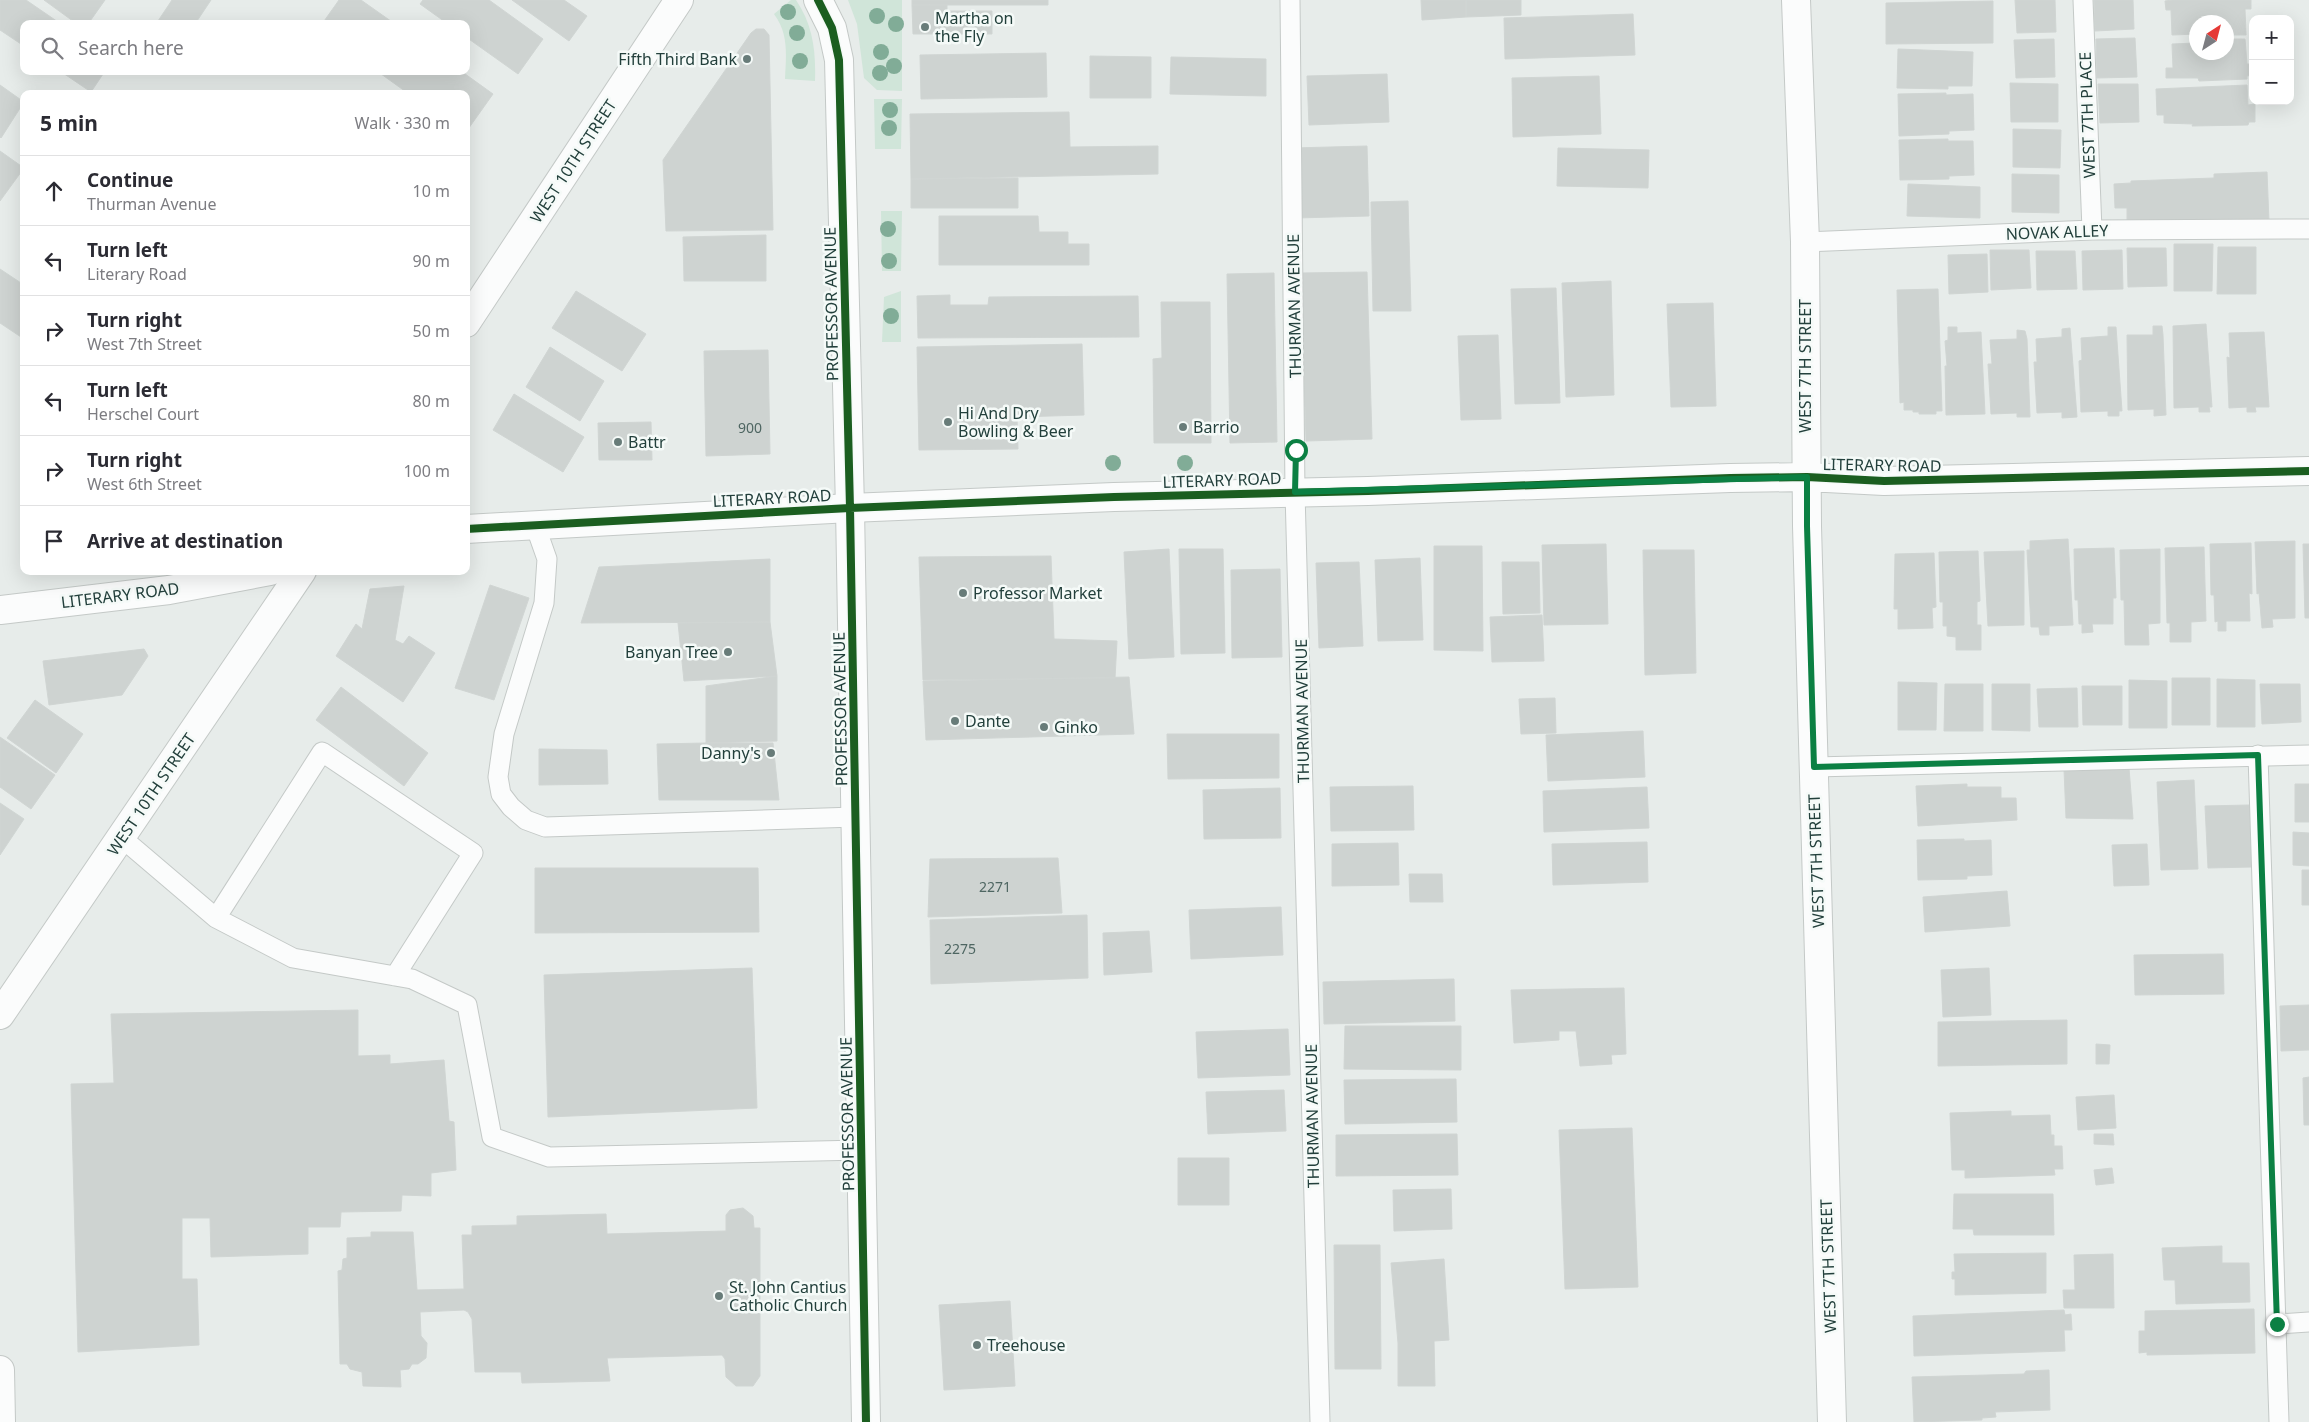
<!DOCTYPE html>
<html lang="en">
<head>
<meta charset="utf-8">
<style>
  body { margin:0; font-family:"Noto Sans",sans-serif; background:#f7f7f7; color:#2b2b33 }
  .controls { position:absolute; right:15px; top:15px; display:grid; overflow:hidden; border-radius:10px; box-shadow:0 5px 20px #0002 }
  .controls button { width:45px; height:45px; display:grid; place-items:center; padding:0; border:0; border-bottom:1px solid #e1e1e2; background:#fff; color:#2b2b33; font:25px sans-serif }
  .compass { position:absolute; left:2189px; top:15px; width:45px; height:45px; border-radius:50%; background:#fff; box-shadow:0 5px 20px #0002; rotate:36deg }
  .stop { position:absolute; width:15px; height:15px; margin:-11px; border:4px solid #0b8043; border-radius:50%; background:#fff }
  .stop.end { background:#0b8043; border-color:#fff; box-shadow:0 1px 5px #0008 }
  .list { margin:0; padding:0; list-style:none }
  h2 { display:flex; justify-content:space-between; align-items:center; height:65px; margin:0; padding:0 20px; font-size:21px }
  h2 small { font-size:16px; font-weight:400; color:#7c7c81 }
  .list li { display:grid; grid-template-columns:32px 1fr auto; gap:15px; align-items:center; box-sizing:border-box; height:70px; padding:0 20px; border-top:1px solid #e1e1e2 }
  .list b { display:block; font-size:19px; white-space:nowrap }
  .list p { margin:0; font-size:16px; white-space:nowrap; color:#7c7c81 }
  .list em { font-size:16px; font-style:normal; color:#7c7c81 }
  .icon { flex:none; width:28px; height:28px; fill:none; stroke:currentColor; stroke-width:2; stroke-linecap:round; stroke-linejoin:round }
  .map { position:relative; flex:none; width:2309px; height:1422px; overflow:hidden }
  .search { position:absolute; background:#fff; box-shadow:0 5px 20px #0002; left:20px; top:20px; width:450px; height:55px; display:flex; align-items:center; gap:12px; box-sizing:border-box; padding:0 18px; border-radius:10px; color:#7c7c81; font-size:19px }
  .panel { position:absolute; background:#fff; box-shadow:0 5px 20px #0002; left:20px; top:90px; width:450px; height:485px; border-radius:10px }
  .map>svg:first-child { display:block }
  .green { fill:#d0e5d9 }
  .building { fill:#ced3d1; stroke:#d0d5d3 }
  .lines { fill:none; stroke-linecap:round; stroke-linejoin:round }
  .service-casing { stroke:#c4c9c7; stroke-width:21 }
  .minor-casing { stroke:#c4c9c7; stroke-width:30 }
  .tertiary-casing { stroke:#c4c9c7; stroke-width:30 }
  .service { stroke:#fbfcfc; stroke-width:19 }
  .minor { stroke:#fbfcfc; stroke-width:28 }
  .tertiary { stroke:#fbfcfc; stroke-width:28 }
  .cycleway-casing { stroke:#f5faf8; stroke-width:11 }
  .cycleway { stroke:#1b5e20; stroke-width:8 }
  .tree { fill:#81ac97 }
  .route { stroke:#0b8043; stroke-width:6 }
  .poi-dot { fill:#687c79; stroke:#f5faf8; stroke-width:2 }
  .labels { text-anchor:middle; dominant-baseline:central; stroke-width:5; stroke-linejoin:round; paint-order:stroke }
  .number-label { font-size:14px; fill:#4e6662 }
  .poi-label { font-size:16px; fill:#23403c; stroke:#f5faf8; text-anchor:start }
  .street-label { font-size:16px; fill:#23403c; stroke:#f5faf8 }
</style>
</head>
<body>
<div class="map">
<svg width="2309" height="1422" viewBox="0 0 2309 1422">
  <rect width="100%" height="100%" fill="#e7ecea"/>
  <path class="green" d="M791,0H796C813,25 816,51 815,81L785,79C786,55 789,34 774,14Z
    M848,0H902V91L877,90L864,78L857,24Z
    M874,99H902L901,149H875Z
    M881,211H902L901,271H882Z
    M901,291V342H882L884,297Z"/>
  <path class="building" d="M0,0H26L61,24H24V46L0,30Z
    M44,0H105L88,24H77Z
    M172,0H211L195,24H156Z
    M339,0H361L395,24H322Z
    M423,0H489L543,39L518,74L466,37V24H448L420,4Z
    M512,0H564L587,16L569,41Z
    M912,0H1048V5H912Z
    M1421,0H1466V17L1422,20Z
    M1466,0H1521V15L1466,17Z
    M2015,0H2055L2056,32L2017,33Z
    M2094,0H2133L2134,29L2095,31Z
    M2172,0H2251V9H2245L2246,35H2226V22H2196V34L2172,35L2171,10H2166L2165,1Z
    M1993,1V43L1886,44V3Z
    M947,4V11H992V34H913L912,5Z
    M1633,14L1635,55L1505,59L1504,18Z
    M756,29H764L769,35L773,230L666,231L663,160L751,33Z
    M2135,38L2137,77L2097,78L2096,39Z
    M2054,39L2055,77L2016,78L2014,40Z
    M2226,39H2245L2247,64H2253V75L2247,76V79L2199,81L2198,78H2166V68H2173L2172,44L2196,43V52H2226Z
    M1898,49L1973,52L1972,86H1948V89L1897,88Z
    M1046,53L1047,97L921,99L920,55Z
    M1090,56L1151,57V98H1090Z
    M1171,57L1266,59V96L1170,94Z
    M60,71H105L91,92Z
    M377,71H461L493,94L466,132V94H409Z
    M1387,74L1389,122L1309,125L1307,76Z
    M1599,76L1601,134L1513,137L1512,78Z
    M2010,83L2058,84V122H2011Z
    M2098,84H2138L2139,122L2100,123Z
    M0,85L24,102L1,138L0,137Z
    M2247,85L2248,105L2255,104V122H2249L2248,125L2192,126L2193,124L2164,123V115H2157L2156,89Z
    M1946,93V95L1973,94L1974,130L1949,131V134L1899,136L1898,94Z
    M1069,112L1070,147L1158,146V174L911,179L910,114Z
    M2013,129L2061,130L2060,168L2013,167Z
    M1948,139V141H1973L1974,175L1949,176V179L1900,180L1899,140Z
    M1367,146L1369,216L1296,218L1293,148Z
    M1558,148L1649,150L1648,188L1557,186Z
    M0,151L24,168L0,201Z
    M2267,172L2269,222L2132,227L2131,220H2127V208H2115L2114,184L2131,183V181L2214,178V174Z
    M2012,174L2059,175V213L2012,212Z
    M1018,178V208H911V179Z
    M1908,184L1980,187V218L1907,216Z
    M1408,201L1411,311H1373L1371,202Z
    M939,216H1038L1039,232H1068V244H1089V265H939Z
    M766,235V281H684L683,237Z
    M2174,244H2213L2212,291H2174Z
    M2218,247H2256V294H2217Z
    M2127,248H2166L2167,286L2128,287Z
    M1990,250H2029L2031,288L1991,290Z
    M2122,250L2123,289L2083,290L2082,251Z
    M2036,251H2075L2077,289L2037,290Z
    M1987,254L1988,292L1949,294L1948,255Z
    M0,269L24,285V339L0,323Z
    M1367,272L1372,439L1306,441L1301,273Z
    M1274,273L1277,442L1230,443L1227,274Z
    M1611,281L1614,395L1566,397L1562,283Z
    M1556,288L1560,403L1515,404L1511,289Z
    M1938,289L1942,411H1936V414H1919V412H1913V410H1904V402L1900,403L1897,290Z
    M576,291L646,334L622,371L552,328Z
    M950,295V305H988L989,297L1138,296L1139,337L918,338L917,296Z
    M1161,302H1210L1211,443H1154L1153,359L1162,358Z
    M1713,303L1716,406L1671,407L1667,304Z
    M2206,324L2212,407H2209L2210,412H2199V407L2174,408L2173,326Z
    M2153,326H2162L2163,335L2166,415L2154,416V409L2128,410L2127,335H2153Z
    M1948,327H1957V333L1981,332L1985,414L1946,415L1945,366H1947L1945,341L1948,340Z
    M2108,327H2116L2122,411H2119V416H2108V411L2081,412L2079,361L2082,360L2081,338L2108,336Z
    M2070,328L2077,417L2062,418V412L2037,413L2034,362H2037L2036,339L2062,337V329Z
    M2017,330L2025,331L2027,339L2030,417H2017V413L1991,414L1988,364H1992L1990,340L2017,339Z
    M2264,332L2269,407H2255L2256,412H2247V407L2229,408L2227,357L2230,358L2229,333Z
    M1498,335L1501,419L1461,420L1458,336Z
    M1082,344L1084,415L1017,417L1018,449L919,450L917,347Z
    M550,347L604,381L580,421L526,387Z
    M768,350L770,454L706,456L704,351Z
    M514,394L584,437L563,472L493,430Z
    M651,422L652,460H599L598,423Z
    M2068,539L2073,625L2049,626V635H2040L2039,627H2031L2027,550H2030V541Z
    M2295,541V618L2272,619L2273,627L2262,628L2259,593L2257,594L2255,542Z
    M2251,543L2252,594L2249,593L2250,621H2226V631H2218V621L2215,622L2214,595H2211L2210,544Z
    M1606,544L1608,624L1544,625L1542,545Z
    M2303,544H2309V618H2305Z
    M1434,546H1482L1483,651L1434,650Z
    M2204,547L2206,621L2191,622V642H2170V623H2167L2165,548Z
    M2114,548L2116,598H2113V624H2092L2093,632L2082,633V624H2079L2078,600H2075L2074,549Z
    M1169,549L1174,657L1129,659L1124,552Z
    M1179,549H1223L1225,653L1181,654Z
    M2160,549V623L2148,624L2149,645H2125L2124,600H2121L2120,550Z
    M1643,550H1694L1696,673L1645,675Z
    M1978,551L1980,601L1977,602V625H1981V650H1956V637L1947,636V626H1943V602H1940L1939,552Z
    M2024,551V625L1988,626L1984,552Z
    M1934,553L1936,607L1932,608L1933,628L1898,629V609H1894L1895,554Z
    M1051,556L1054,639L1117,641L1115,678L923,680L919,557Z
    M1420,558L1423,640L1378,641L1375,560Z
    M770,559V622L581,623L599,567Z
    M1359,562L1363,646L1319,648L1316,563Z
    M1502,562H1539L1540,613L1503,614Z
    M1280,569L1282,657L1232,658L1231,570Z
    M490,585L529,598L494,700L455,688Z
    M404,586L395,640L403,644L409,636L435,653L403,702L336,656L356,624L362,629L370,589Z
    M1542,615L1544,661L1492,662L1490,617Z
    M770,622L777,676L684,681L678,623Z
    M144,649L148,656L122,695L49,705L43,661Z
    M777,676V741L706,743V686Z
    M1129,677L1134,734L926,740L923,681Z
    M2172,678H2210V725H2172Z
    M2217,679L2255,680V727H2217Z
    M2129,680L2167,681V728H2129Z
    M1898,682L1937,683L1936,730H1898Z
    M1945,684H1983V731H1944Z
    M1992,684H2030V731L1992,730Z
    M2260,684H2300L2301,722L2262,724Z
    M2082,686H2122V725H2083Z
    M341,687L428,753L404,786L316,720Z
    M2077,688L2078,727H2039L2037,689Z
    M1555,698L1556,733L1521,734L1519,699Z
    M35,700L83,734L56,773L7,738Z
    M1643,731L1645,777L1548,781L1546,735Z
    M1167,734H1279V778L1168,779Z
    M0,737L55,775L31,809L0,787Z
    M706,743H773L779,800H659L657,744Z
    M539,749L607,750L608,784L539,785Z
    M2129,768L2133,819L2066,818L2064,769Z
    M2194,780L2198,869L2161,870L2157,782Z
    M1967,784V787H2001V798H2016L2017,820L1918,826L1916,786Z
    M2295,784H2309V822H2295Z
    M1413,786L1414,830L1331,831L1330,787Z
    M1647,787L1649,828L1544,832L1543,791Z
    M1280,788L1281,838L1204,839L1203,790Z
    M0,803L24,819L0,855Z
    M2249,805L2252,867L2208,868L2205,806Z
    M2293,832L2309,833V866L2293,865Z
    M1964,839V841L1991,840L1992,875L1967,876V879L1918,880L1917,840Z
    M1647,842L1648,882L1553,885L1552,844Z
    M1398,843L1399,885L1332,886V844Z
    M2147,844L2149,885L2114,886L2112,845Z
    M1058,858L1062,913L928,917L930,859Z
    M535,868H758L759,932L535,933Z
    M2302,870H2309V905H2302Z
    M1409,874H1442L1443,902H1410Z
    M2007,891L2010,926L1925,932L1923,897Z
    M1281,907L1283,955L1191,959L1189,910Z
    M1087,915L1088,978L931,984L930,920Z
    M1149,931L1152,972L1104,975L1103,933Z
    M2223,954L2224,994L2135,995L2134,955Z
    M752,968L757,1108L548,1117L544,975Z
    M1989,968L1991,1015L1943,1017L1941,970Z
    M1454,979L1455,1021L1324,1024L1323,982Z
    M1624,988L1626,1054L1611,1055L1612,1064L1580,1066L1576,1031H1559V1040L1514,1043L1511,990Z
    M2309,1005V1050L2281,1051L2280,1006Z
    M358,1010V1056L390,1055V1064L444,1060L449,1121L454,1122L456,1170L431,1173V1196L402,1195L401,1211L341,1212L340,1227H308V1254L211,1257L210,1218H182V1279H197L199,1345L78,1352L71,1084L114,1083L111,1014Z
    M2067,1020V1064L1938,1066V1022Z
    M1345,1026H1461V1070L1344,1069Z
    M1288,1029L1290,1075L1198,1078L1196,1032Z
    M2096,1044L2110,1045L2109,1064H2096Z
    M2309,1077V1125H2304L2303,1078Z
    M1456,1079L1457,1122L1345,1124L1344,1080Z
    M1284,1090L1286,1131L1208,1134L1206,1092Z
    M2114,1095L2116,1128L2078,1130L2076,1097Z
    M2011,1111V1116L2050,1115L2051,1135H2054V1146H2062L2063,1169H2054L2055,1175L1965,1178V1170H1952L1950,1113Z
    M1632,1128L1638,1287L1565,1289L1559,1130Z
    M1457,1134L1458,1175L1336,1176V1135Z
    M2094,1134H2113L2114,1145L2094,1144Z
    M1178,1158H1229V1205H1178Z
    M2112,1168L2114,1183L2096,1185L2094,1170Z
    M1451,1189L1452,1229L1394,1231L1393,1190Z
    M1954,1194H2053L2054,1235H1974L1973,1229H1953Z
    M743,1208L753,1216L754,1228H760V1376L753,1386H736L726,1377L725,1359L722,1355L607,1358L610,1381L522,1383L521,1372H475L472,1319L468,1312L464,1310L420,1312L421,1336L427,1343L426,1358L418,1364H412L409,1369L400,1370L401,1387L363,1386L362,1372L350,1369L347,1364H340L338,1271L342,1270L343,1259L347,1258V1238L371,1237V1232H413L417,1290L464,1289L462,1235H472V1226L517,1225V1216L606,1214L607,1234L726,1231V1215L730,1210Z
    M1334,1245H1380L1381,1369H1335Z
    M2222,1246V1263H2249L2250,1302L2176,1304L2175,1280H2164L2162,1248Z
    M2046,1253V1293L1955,1295V1279H1952V1272H1955L1954,1254Z
    M2113,1254L2114,1308H2064L2063,1290H2075L2074,1255Z
    M1444,1259L1449,1340L1434,1341L1435,1386H1398V1343L1391,1263Z
    M1010,1301L1015,1386L944,1390L939,1305Z
    M2254,1309L2255,1353L2147,1355V1352L2139,1353V1331H2145V1311Z
    M2064,1310L2065,1315L2071,1314L2072,1330H2064L2065,1351L1914,1356L1913,1316Z
    M2049,1370L2050,1410L1995,1412L1996,1417L1982,1418V1420L1914,1422L1912,1377L2024,1374L2026,1371Z"/>
  <g class="lines">
    <g class="service-casing">
      <path id="service" d="M1290,0L1295,492L1320,1422
        M2083,0L2092,230
        M1805,242L2092,230L2309,229
        M535,525L547,559L544,603L504,734L498,777L501,794L511,807L526,820L545,827L855,817
        M2258,755L2279,1422
        M1814,767L2309,755
        M122,838L216,918L293,958L412,979L467,1005L492,1137L549,1157L861,1150
        M216,918L322,752L473,853L395,976
        M2277,1324L2309,1322"/>
    </g>
    <g class="minor-casing">
      <path id="minor" d="M1796,0L1805,242L1807,526L1832,1422
        M466,323L679,0
        M466,529L850,508L1114,497L1368,491L1730,478L1807,477L1884,481L2309,471
        M0,610L169,590L270,571
        M0,1015L302,571
        M0,1370L1,1422"/>
    </g>
    <g class="tertiary-casing">
      <path id="tertiary" d="M818,0L832,28L839,60L850,508L866,1422"/>
    </g>
    <use href="#service" class="service"/>
    <use href="#minor" class="minor"/>
    <use href="#tertiary" class="tertiary"/>
    <g class="cycleway-casing">
      <path id="cycleway" d="M818,0L832,28L839,60L850,508L866,1422
        M466,529L850,508L1114,497L1368,491L1730,478L1807,477L1884,481L2309,471"/>
    </g>
    <use href="#cycleway" class="cycleway"/>
  </g>
  <g class="tree">
    <circle cx="788" cy="12" r="8"/>
    <circle cx="877" cy="16" r="8"/>
    <circle cx="896" cy="24" r="8"/>
    <circle cx="797" cy="33" r="8"/>
    <circle cx="881" cy="52" r="8"/>
    <circle cx="800" cy="61" r="8"/>
    <circle cx="894" cy="66" r="8"/>
    <circle cx="880" cy="73" r="8"/>
    <circle cx="890" cy="110" r="8"/>
    <circle cx="889" cy="128" r="8"/>
    <circle cx="888" cy="229" r="8"/>
    <circle cx="889" cy="261" r="8"/>
    <circle cx="891" cy="316" r="8"/>
    <circle cx="1113" cy="463" r="8"/>
    <circle cx="1185" cy="463" r="8"/>
  </g>
  <g class="lines">
    <path class="route" d="M1296,450L1295,492L1807,477V526L1814,767L2258,755L2277,1324"/>
  </g>
  <g class="poi-dot">
    <circle cx="925" cy="27" r="5"/>
    <circle cx="747" cy="59" r="5"/>
    <circle cx="948" cy="422" r="5"/>
    <circle cx="1183" cy="427" r="5"/>
    <circle cx="618" cy="442" r="5"/>
    <circle cx="963" cy="593" r="5"/>
    <circle cx="728" cy="652" r="5"/>
    <circle cx="955" cy="721" r="5"/>
    <circle cx="1044" cy="727" r="5"/>
    <circle cx="771" cy="753" r="5"/>
    <circle cx="719" cy="1296" r="5"/>
    <circle cx="977" cy="1345" r="5"/>
  </g>
  <g class="labels">
    <g class="number-label">
      <text x="750" y="427">900</text>
      <text x="995" y="886">2271</text>
      <text x="960" y="948">2275</text>
    </g>
    <g class="poi-label">
      <text x="935" y="18">Martha on<tspan x="935" dy="18">the Fly</tspan></text>
      <text x="737" y="59" text-anchor="end">Fifth Third Bank</text>
      <text x="958" y="413">Hi And Dry<tspan x="958" dy="18">Bowling &amp; Beer</tspan></text>
      <text x="1193" y="427">Barrio</text>
      <text x="628" y="442">Battr</text>
      <text x="973" y="593">Professor Market</text>
      <text x="718" y="652" text-anchor="end">Banyan Tree</text>
      <text x="965" y="721">Dante</text>
      <text x="1054" y="727">Ginko</text>
      <text x="761" y="753" text-anchor="end">Danny's</text>
      <text x="729" y="1287">St. John Cantius<tspan x="729" dy="18">Catholic Church</tspan></text>
      <text x="987" y="1345">Treehouse</text>
    </g>
    <g class="street-label">
      <text transform="translate(2087 115) rotate(-92)">WEST 7TH PLACE</text>
      <text transform="translate(573 161) rotate(-57)">WEST 10TH STREET</text>
      <text transform="translate(2057 232) rotate(-2)">NOVAK ALLEY</text>
      <text transform="translate(831 304) rotate(-91)">PROFESSOR AVENUE</text>
      <text transform="translate(1294 306) rotate(-91)">THURMAN AVENUE</text>
      <text transform="translate(1805 366) rotate(-90)">WEST 7TH STREET</text>
      <text transform="translate(1882 465) rotate(1)">LITERARY ROAD</text>
      <text transform="translate(1222 480) rotate(-2)">LITERARY ROAD</text>
      <text transform="translate(772 498) rotate(-3)">LITERARY ROAD</text>
      <text transform="translate(120 595) rotate(-7)">LITERARY ROAD</text>
      <text transform="translate(840 709) rotate(-91)">PROFESSOR AVENUE</text>
      <text transform="translate(1302 711) rotate(-91)">THURMAN AVENUE</text>
      <text transform="translate(151 794) rotate(-56)">WEST 10TH STREET</text>
      <text transform="translate(1816 861) rotate(-92)">WEST 7TH STREET</text>
      <text transform="translate(847 1114) rotate(-91)">PROFESSOR AVENUE</text>
      <text transform="translate(1312 1116) rotate(-91)">THURMAN AVENUE</text>
      <text transform="translate(1828 1266) rotate(-92)">WEST 7TH STREET</text>
    </g>
  </g>
</svg>
<div class="controls">
<button>+</button>
<button>−</button>
</div>
<svg class="compass" viewBox="-18 -18 36 36"><path d="M0-13l5 13h-10z" fill="#e53935"/><path d="M0 13l5-13h-10z" fill="#7c7c81"/></svg>
<div class="stop" style="left:1296px;top:450px"></div>
<div class="stop end" style="left:2277px;top:1324px"></div>
<div class="search"><svg class="icon" aria-label="search" viewBox="0 0 24 24"><circle cx="10" cy="10" r="6"/><path d="M15 15l6 6"/></svg>Search here</div>
<section class="panel">
<h2>5 min<small>Walk · 330 m</small></h2>
<ul class="list">
<li><svg class="icon" aria-label="ahead" viewBox="0 0 24 24"><path d="M12 20V5M6 11l6-6 6 6"/></svg><div><b>Continue</b><p>Thurman Avenue</p></div><em>10 m</em></li>
<li><svg class="icon" aria-label="left" viewBox="0 0 24 24"><path d="M17 20v-9H6M10 6l-5 5 5 5"/></svg><div><b>Turn left</b><p>Literary Road</p></div><em>90 m</em></li>
<li><svg class="icon" aria-label="right" viewBox="0 0 24 24"><path d="M7 20v-9h11M14 6l5 5-5 5"/></svg><div><b>Turn right</b><p>West 7th Street</p></div><em>50 m</em></li>
<li><svg class="icon" aria-label="left" viewBox="0 0 24 24"><path d="M17 20v-9H6M10 6l-5 5 5 5"/></svg><div><b>Turn left</b><p>Herschel Court</p></div><em>80 m</em></li>
<li><svg class="icon" aria-label="right" viewBox="0 0 24 24"><path d="M7 20v-9h11M14 6l5 5-5 5"/></svg><div><b>Turn right</b><p>West 6th Street</p></div><em>100 m</em></li>
<li><svg class="icon" aria-label="arrive" viewBox="0 0 24 24"><path d="M6 21V4h12l-3 4 3 4H6"/></svg><div><b>Arrive at destination</b></div></li>
</ul>
</section>
</div>
</body>
</html>
